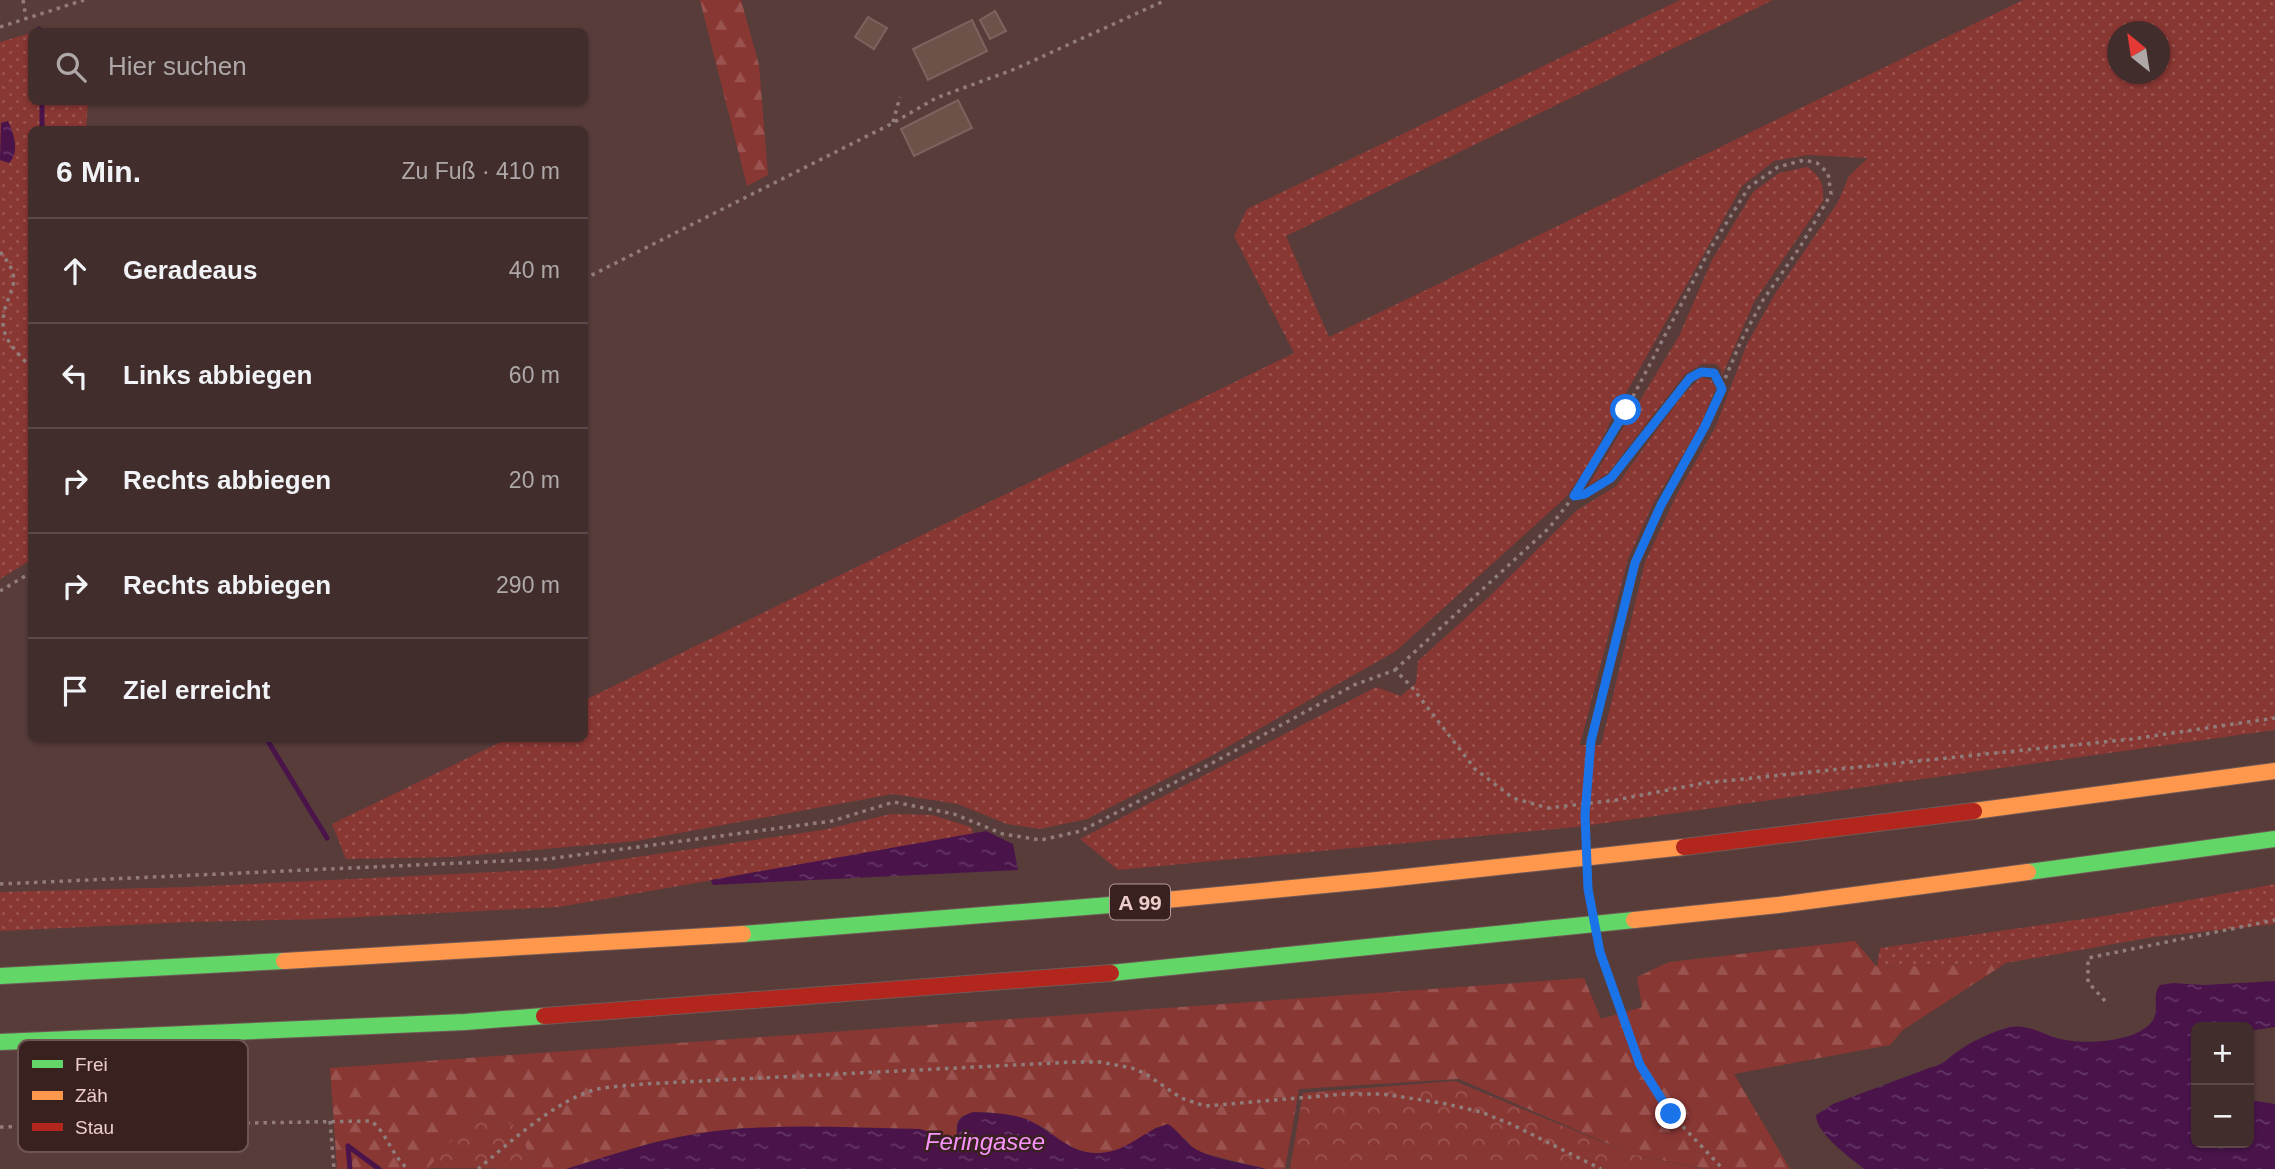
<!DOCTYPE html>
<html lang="de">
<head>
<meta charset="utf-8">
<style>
  body { margin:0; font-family:Arial,sans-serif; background:#4c3938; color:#f1f3f6 }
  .controls { position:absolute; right:21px; bottom:21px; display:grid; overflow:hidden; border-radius:10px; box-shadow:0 2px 5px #0004 }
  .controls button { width:63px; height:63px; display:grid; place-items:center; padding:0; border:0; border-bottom:2px solid #5a4948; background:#412d2c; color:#f1f3f6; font:35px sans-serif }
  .compass { position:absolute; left:2107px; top:21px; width:63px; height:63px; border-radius:50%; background:#412d2c; box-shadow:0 2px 5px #0004; rotate:330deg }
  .stop { position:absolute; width:21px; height:21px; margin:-16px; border:5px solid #1a73e8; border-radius:50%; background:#fff }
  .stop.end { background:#1a73e8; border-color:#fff; box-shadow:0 2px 7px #0008 }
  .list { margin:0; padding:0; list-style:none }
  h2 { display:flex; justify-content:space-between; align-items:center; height:91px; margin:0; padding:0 28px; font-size:30px }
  h2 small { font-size:23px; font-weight:400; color:#aea8a9 }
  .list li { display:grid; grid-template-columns:46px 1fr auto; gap:21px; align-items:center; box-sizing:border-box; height:105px; padding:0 28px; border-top:2px solid #5a4948 }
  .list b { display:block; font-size:26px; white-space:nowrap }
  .list em { font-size:23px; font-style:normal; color:#aea8a9 }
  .icon { flex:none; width:38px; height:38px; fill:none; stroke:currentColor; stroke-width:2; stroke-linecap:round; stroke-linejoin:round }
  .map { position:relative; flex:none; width:2275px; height:1169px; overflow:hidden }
  .search { position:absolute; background:#412d2c; box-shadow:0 2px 5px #0004; left:28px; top:28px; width:560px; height:77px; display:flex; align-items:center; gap:18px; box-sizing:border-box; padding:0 24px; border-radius:10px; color:#aea8a9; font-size:26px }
  .panel { position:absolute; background:#412d2c; box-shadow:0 2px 5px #0004; left:28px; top:126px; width:560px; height:616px; border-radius:10px }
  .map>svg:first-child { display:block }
  .grass { fill:url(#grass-dots); fill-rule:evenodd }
  .forest { fill:url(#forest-firs) }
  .park { fill:url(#park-crowns) }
  .water { fill:url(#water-ripples) }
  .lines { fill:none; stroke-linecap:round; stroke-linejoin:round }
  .stream { stroke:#4a144b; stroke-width:5 }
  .building { fill:#6d5249; stroke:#7b645f; stroke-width:2 }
  .fast-casing { stroke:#715956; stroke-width:18 }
  .slow-casing { stroke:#715956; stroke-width:18 }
  .jam-casing { stroke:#715956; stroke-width:18 }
  .path { stroke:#907d7b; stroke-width:3.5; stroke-dasharray:3.5 5; stroke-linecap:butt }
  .fast { stroke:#63d668; stroke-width:16 }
  .slow { stroke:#ff974d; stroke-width:16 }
  .jam { stroke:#b3261e; stroke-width:16 }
  .path-bridge { stroke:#907d7b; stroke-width:3.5; stroke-dasharray:3.5 5; stroke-linecap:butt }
  .route { stroke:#1a73e8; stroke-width:9 }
  .labels { text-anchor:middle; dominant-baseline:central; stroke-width:5; stroke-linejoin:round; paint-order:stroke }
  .shield { fill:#39211f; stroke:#b79996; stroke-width:2 }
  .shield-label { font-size:21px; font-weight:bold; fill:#edcdc9 }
  .water-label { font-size:24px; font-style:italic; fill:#f894fc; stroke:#39211f }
  .key { fill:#39211f; stroke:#6f5552; stroke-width:2 }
  .key-label { font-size:19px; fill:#edcdc9 }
</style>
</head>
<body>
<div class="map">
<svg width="2275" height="1169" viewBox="0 0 2275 1169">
  <defs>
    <pattern id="grass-dots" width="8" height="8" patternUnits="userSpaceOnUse" patternTransform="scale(1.75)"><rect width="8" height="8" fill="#893733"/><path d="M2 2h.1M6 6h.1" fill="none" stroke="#9a534f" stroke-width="1.8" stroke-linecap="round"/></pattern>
    <pattern id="forest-firs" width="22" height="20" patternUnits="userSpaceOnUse" patternTransform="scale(1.75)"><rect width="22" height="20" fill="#893733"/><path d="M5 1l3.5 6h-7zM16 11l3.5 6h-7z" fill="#9a534f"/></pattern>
    <pattern id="park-crowns" width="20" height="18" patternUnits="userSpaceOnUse" patternTransform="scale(1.75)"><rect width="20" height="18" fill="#893733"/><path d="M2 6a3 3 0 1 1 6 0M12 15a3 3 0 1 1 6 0" fill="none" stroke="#9a534f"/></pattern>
    <pattern id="water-ripples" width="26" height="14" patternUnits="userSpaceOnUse" patternTransform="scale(1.75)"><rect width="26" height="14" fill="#4a144b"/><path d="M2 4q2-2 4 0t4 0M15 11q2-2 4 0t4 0" fill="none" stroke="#643564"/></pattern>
  </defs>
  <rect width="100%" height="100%" fill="#573c3a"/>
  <path class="grass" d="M1680,0H1773L1286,236L1329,337L2023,0H2275V730L1576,827L1118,870L1080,839L1376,687L1401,696L1416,683L1418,661L1490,596L1576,511L1616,486L1682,396L1701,377L1711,380L1716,388L1699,428L1653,504L1628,559L1580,745H1601L1645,562L1677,494L1716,426L1747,344L1775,294L1838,202L1849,176L1868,158L1807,155L1774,161L1742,186L1612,418L1594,456L1566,497L1396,651L1213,755L1087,819L1040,829L1007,824L958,804L893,794L636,841L453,857L346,859L332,824L507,739L584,738L585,700L1294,353L1234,236L1247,209ZM2118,32H2160V74H2118Z
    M31,33L32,102H88L86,129L32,130L31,560L0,579V42Z
    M1807,167C1821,176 1824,184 1823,201L1754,302L1722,376L1721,369L1716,364H1702L1685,374L1608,473L1588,486L1679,336L1712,260L1753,192L1779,173Z
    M891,814L932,815L971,827L974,834L559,907L319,919L190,922L0,931V892L189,887L554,869L823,830Z
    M2275,884V924L2153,937L2006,963L1877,967L1880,948L2111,915Z"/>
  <path class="forest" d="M700,0H741L759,65L768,175L747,186Z
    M1855,941L1877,967L2006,963L1903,1030L1890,1045L1734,1074L1790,1169H1706L1631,1154L1459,1079L1299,1089L1285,1169H1266L1206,1154L1193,1148L1185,1139L1156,1127C1140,1140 1116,1156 1093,1153C1081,1152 1068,1147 1058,1140C1054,1137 1051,1132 1046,1129C1032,1120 963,1099 957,1124C956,1127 957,1131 957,1134L953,1139C941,1140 932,1131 919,1129L742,1128L696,1134L651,1143L566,1169H534L518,1126L474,1115L429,1169H337L330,1068L1584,978L1601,1019L1642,1007L1637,977L1669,962Z"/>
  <path class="park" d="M1455,1081L1631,1154L1703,1169H1290L1303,1093Z
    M474,1115L518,1126L534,1169L428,1168Z"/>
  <path class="water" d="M8,121C14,134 20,152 9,163L0,160L1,123Z
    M986,831L1013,844L1018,870L713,885L711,880Z
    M2275,981V1027L2249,1031V1027H2196V1143H2249V1100L2275,1104V1169H1864C1850,1157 1816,1134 1816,1115L1833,1104L1929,1068C1946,1064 1947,1058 1961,1049C1974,1040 1995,1031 2010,1027C2027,1024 2041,1033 2057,1038C2080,1045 2132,1043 2150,1024C2162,1011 2150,997 2160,985L2173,983L2204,985Z
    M973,1112C991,1113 1009,1113 1026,1119C1051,1129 1070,1155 1099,1153C1128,1152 1143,1130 1168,1124C1179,1131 1185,1143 1197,1150C1217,1160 1244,1163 1266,1169H566C609,1156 651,1141 695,1134C768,1122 845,1128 919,1129C932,1131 941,1140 953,1139L957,1134C957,1120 959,1117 973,1112Z"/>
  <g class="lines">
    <path class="stream" d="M39,29V32
      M42,102V130
      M266,738L327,838
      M348,1146L379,1169
      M348,1146L350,1169"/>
  </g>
  <path class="building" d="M995,11L1006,31L990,39L980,20Z
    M868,17L887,28L874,49L855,37Z
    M972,20L987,51L928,80L913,49Z
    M958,100L972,128L914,156L901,129Z"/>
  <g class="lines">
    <g class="fast-casing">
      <path id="fast" d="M2028,872L2275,839
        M743,934L1123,904
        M1111,973L1634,920
        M0,976L284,961
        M0,1042L465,1022L544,1016"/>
    </g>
    <g class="slow-casing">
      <path id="slow" d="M1974,811L2275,771
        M1123,904L1377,880L1684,847
        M1634,920L1778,905L2028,872
        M284,961L743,934"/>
    </g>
    <g class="jam-casing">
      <path id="jam" d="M1684,847L1974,811
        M544,1016L1111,973"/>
    </g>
    <path class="path" d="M23,0L26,18
      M0,27L84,0
      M893,122L900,97
      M0,252C29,285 3,292 3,323C3,341 21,356 32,369
      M584,279L893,123L936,98L1015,69L1166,0
      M1574,496L1585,494L1611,478L1690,378L1701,372L1714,373L1722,388
      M0,591L32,572
      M1395,670L1549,528L1574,496L1626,410L1710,249L1749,187L1778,167L1804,160L1817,163L1828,173L1831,194L1800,247L1763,300L1741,341L1705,426L1661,505L1635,563L1591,741
      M0,884L548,859L832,821L894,802L954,814L1003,834L1041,840L1081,831L1216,761L1354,685L1395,670L1411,686L1475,769L1513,798L1548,808L1616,800L1704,783L2132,739L2275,718
      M1616,1000L1640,1065L1671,1114L1723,1169
      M2105,1001L2088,982V958L2275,920
      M330,1121L334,1169
      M0,1127L371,1121C388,1134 391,1155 408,1169
      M478,1169C509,1143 555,1101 594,1090C610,1086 627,1086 643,1084L1074,1062H1100L1132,1068L1146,1074L1181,1098L1205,1106L1345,1094H1382L1442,1103L1481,1112L1513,1125L1601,1169"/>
    <use href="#fast" class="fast"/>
    <use href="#slow" class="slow"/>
    <use href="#jam" class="jam"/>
    <path class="path-bridge" d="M1591,741C1589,765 1585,791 1585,816C1584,879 1596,940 1616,1000"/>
  </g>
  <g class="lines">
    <path class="route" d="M1626,410L1574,496L1585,494L1611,478L1690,378L1701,372L1714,373L1722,389L1705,426L1661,505L1635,563L1591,741L1585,815L1588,889L1600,952L1640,1065L1671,1114"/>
  </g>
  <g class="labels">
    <rect class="shield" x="1110" y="884.5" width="60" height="35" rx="5"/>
    <g class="shield-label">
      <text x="1140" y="902">A 99</text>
    </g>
    <g class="water-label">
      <text x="985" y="1141">Feringasee</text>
    </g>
  </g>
  <rect x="18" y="1040" width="230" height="112" rx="10" class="key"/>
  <rect x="32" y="1060" width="31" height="8" fill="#63d668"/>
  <rect x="32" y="1091" width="31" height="9" fill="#ff974d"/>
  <rect x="32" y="1123" width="31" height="8" fill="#b3261e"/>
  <g class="key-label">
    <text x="75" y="1071">Frei</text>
    <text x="75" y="1102">Zäh</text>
    <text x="75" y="1134">Stau</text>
  </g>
</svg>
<div class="controls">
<button>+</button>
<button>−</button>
</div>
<svg class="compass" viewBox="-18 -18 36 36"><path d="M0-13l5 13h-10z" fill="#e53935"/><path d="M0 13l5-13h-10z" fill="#aea8a9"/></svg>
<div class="stop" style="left:1626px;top:410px"></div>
<div class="stop end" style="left:1671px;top:1114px"></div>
<div class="search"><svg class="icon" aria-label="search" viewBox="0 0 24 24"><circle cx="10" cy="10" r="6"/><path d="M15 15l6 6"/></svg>Hier suchen</div>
<section class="panel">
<h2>6 Min.<small>Zu Fuß · 410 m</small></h2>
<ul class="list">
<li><svg class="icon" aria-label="ahead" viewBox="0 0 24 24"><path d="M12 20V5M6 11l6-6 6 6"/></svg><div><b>Geradeaus</b></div><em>40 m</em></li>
<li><svg class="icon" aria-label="left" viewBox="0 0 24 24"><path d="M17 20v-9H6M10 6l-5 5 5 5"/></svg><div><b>Links abbiegen</b></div><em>60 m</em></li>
<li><svg class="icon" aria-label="right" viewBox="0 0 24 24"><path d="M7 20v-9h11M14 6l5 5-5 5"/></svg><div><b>Rechts abbiegen</b></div><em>20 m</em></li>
<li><svg class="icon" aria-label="right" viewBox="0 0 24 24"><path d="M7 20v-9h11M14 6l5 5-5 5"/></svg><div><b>Rechts abbiegen</b></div><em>290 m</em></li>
<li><svg class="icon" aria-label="arrive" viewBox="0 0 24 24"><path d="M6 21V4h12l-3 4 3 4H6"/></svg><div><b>Ziel erreicht</b></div></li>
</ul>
</section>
</div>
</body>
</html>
